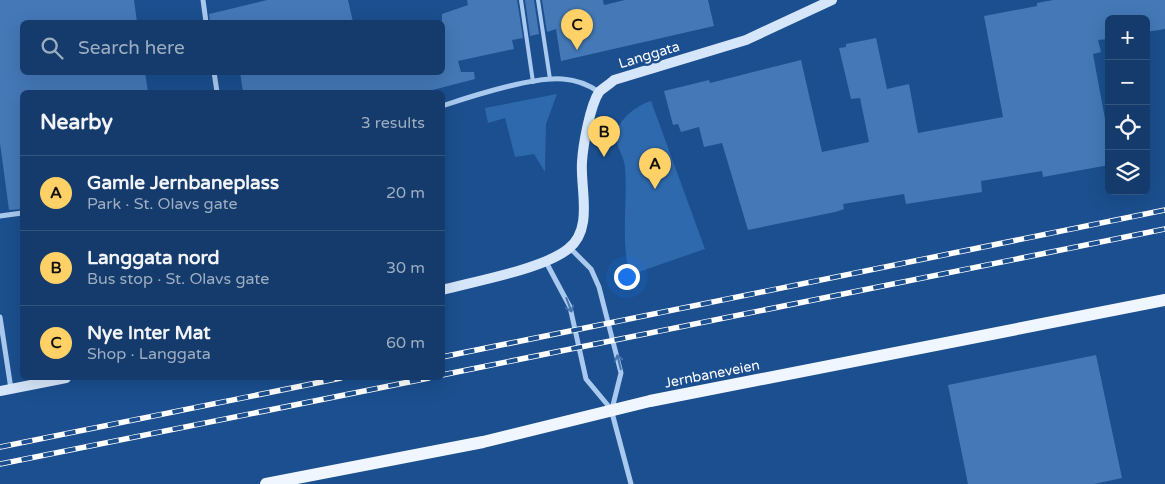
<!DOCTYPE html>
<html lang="en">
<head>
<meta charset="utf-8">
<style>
  body { margin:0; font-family:"Varela Round",sans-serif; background:#1d4271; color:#f1f3f6 }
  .controls { position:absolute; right:15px; top:15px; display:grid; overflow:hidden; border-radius:8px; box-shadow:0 5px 20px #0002 }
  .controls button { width:45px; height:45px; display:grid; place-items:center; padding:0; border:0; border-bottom:1px solid #33557e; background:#143b6b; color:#f1f3f6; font:25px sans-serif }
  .you { position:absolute; left:626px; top:276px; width:18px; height:18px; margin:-12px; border:4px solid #fff; border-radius:50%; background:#1a73e8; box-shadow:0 0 0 8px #1a73e833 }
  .badge { display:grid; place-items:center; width:32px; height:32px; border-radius:50%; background:#ffd166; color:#111; font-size:16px; font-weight:700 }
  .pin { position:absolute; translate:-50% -41px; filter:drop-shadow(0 1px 2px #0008) }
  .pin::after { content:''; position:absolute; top:26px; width:18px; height:15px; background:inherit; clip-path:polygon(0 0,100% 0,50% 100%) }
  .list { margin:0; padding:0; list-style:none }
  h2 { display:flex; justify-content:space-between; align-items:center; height:65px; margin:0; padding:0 20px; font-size:21px }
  h2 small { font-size:16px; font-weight:400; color:#9dadc1 }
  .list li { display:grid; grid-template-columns:32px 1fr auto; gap:15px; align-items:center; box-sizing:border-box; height:75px; padding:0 20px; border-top:1px solid #33557e }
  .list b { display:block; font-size:19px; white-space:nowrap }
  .list p { margin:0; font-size:16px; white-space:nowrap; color:#9dadc1 }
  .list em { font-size:16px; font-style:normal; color:#9dadc1 }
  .icon { flex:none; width:28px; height:28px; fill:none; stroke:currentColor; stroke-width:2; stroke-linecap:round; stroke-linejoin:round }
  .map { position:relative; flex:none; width:1165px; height:484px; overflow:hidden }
  .search { position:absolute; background:#143b6b; box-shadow:0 5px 20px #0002; left:20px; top:20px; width:425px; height:55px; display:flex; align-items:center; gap:12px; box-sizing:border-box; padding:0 18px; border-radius:8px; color:#9dadc1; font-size:19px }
  .panel { position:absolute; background:#143b6b; box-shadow:0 5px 20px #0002; left:20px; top:90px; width:425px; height:290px; border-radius:8px }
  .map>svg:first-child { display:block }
  .green { fill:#2e69ad }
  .building { fill:#4478b7 }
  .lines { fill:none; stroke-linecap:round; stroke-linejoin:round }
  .lane { stroke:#a9c9ee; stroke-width:4 }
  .street { stroke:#a9c9ee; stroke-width:5 }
  .secondary { stroke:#d6e6fa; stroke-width:10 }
  .primary { stroke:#f0f6ff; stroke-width:12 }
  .rail-casing { stroke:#fff; stroke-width:5.5 }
  .rail { stroke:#1b4f8f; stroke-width:4; stroke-dasharray:11; stroke-linecap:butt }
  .oneway { stroke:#4674ac }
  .labels { text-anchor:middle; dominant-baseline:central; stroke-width:5; stroke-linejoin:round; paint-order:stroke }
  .street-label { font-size:14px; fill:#fff; stroke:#1b4f8f }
</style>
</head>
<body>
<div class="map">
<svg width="1165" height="484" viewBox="0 0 1165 484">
  <rect width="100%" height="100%" fill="#1b4f8f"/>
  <path class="green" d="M557,94L546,124L545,172L534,154L515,157L505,118L488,123L485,108Z
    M651,101L705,249L630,275C620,240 628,203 625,167C624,155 613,143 617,131C621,117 638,105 651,101Z"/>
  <path class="building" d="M0,0H134L137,22H22V72H145L148,92H22V209L9,210L0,143Z
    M267,0H348L353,22H210L209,14Z
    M467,0H517L523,38L512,40L514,49L458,61L461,72H474L475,79L425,92H243L240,72H442V14L468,5Z
    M525,0H534L539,34L530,36Z
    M542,0H603L604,5L625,0H708L714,26L561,61L556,29L547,32Z
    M1053,0H1165V29L1146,32V19H1109V39L1098,40L1101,52L1093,54L1105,119H1109V165L1043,177L1042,171L981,181L982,192L906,204L904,194L843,204L844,209L835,212L748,230L722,143L704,147L699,127L681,132L678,124L673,125L664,91L709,80L710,83L801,60L822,152L869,142L860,98L851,99L839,48L846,47V44L876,38L887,89L909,84L918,133L1003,117L984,16L1037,6V3Z
    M1096,355L1122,478L1094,484H968L948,385Z"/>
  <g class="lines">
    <path class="lane" d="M521,0L533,82
      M538,0L550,79"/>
    <path class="street" d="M203,0L206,22
      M214,72L217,92
      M442,106C472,96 533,76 563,79C576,80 589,85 599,92
      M0,216L22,213
      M570,248L591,269L599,287L621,373L612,409
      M546,262L570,307L586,379L611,409L631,484
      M0,317L11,389"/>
    <path class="secondary" d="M442,290C476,281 543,269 568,249C594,229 580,189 582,162C583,145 590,106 599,92C603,88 610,84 614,80L746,40L832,0
      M0,391L66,378"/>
    <path class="primary" d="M266,484L483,442L650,401L1165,300"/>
    <g class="rail-casing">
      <path id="rail" d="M442,357L1165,210
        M442,375L1165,229
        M0,447L341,378
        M0,464L429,378"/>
    </g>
    <use href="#rail" class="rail"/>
  </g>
  <defs><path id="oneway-shaft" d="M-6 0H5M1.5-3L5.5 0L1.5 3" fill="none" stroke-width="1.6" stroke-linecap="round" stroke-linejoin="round" transform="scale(1.25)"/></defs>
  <g class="oneway">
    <use href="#oneway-shaft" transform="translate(569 305) rotate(69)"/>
    <use href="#oneway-shaft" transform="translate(619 362) rotate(-104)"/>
  </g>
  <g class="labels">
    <g class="street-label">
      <text transform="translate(649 55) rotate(-17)">Langgata</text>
      <text transform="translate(712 374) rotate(-11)">Jernbaneveien</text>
    </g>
  </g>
</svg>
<div class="controls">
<button>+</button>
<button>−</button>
<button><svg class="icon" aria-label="locate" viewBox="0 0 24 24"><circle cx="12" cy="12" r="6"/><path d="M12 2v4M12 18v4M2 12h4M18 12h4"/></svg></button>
<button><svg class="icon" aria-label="layers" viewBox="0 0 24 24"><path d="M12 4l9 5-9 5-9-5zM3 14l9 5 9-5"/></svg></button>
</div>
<div class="you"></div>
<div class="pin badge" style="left:655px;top:189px">A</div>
<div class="pin badge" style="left:604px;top:157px">B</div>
<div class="pin badge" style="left:577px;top:50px">C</div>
<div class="search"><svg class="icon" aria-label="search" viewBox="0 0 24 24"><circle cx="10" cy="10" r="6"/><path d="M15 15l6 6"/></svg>Search here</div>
<section class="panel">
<h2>Nearby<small>3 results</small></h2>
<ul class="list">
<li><span class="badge">A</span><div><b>Gamle Jernbaneplass</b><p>Park · St. Olavs gate</p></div><em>20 m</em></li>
<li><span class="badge">B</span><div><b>Langgata nord</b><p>Bus stop · St. Olavs gate</p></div><em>30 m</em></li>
<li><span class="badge">C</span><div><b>Nye Inter Mat</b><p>Shop · Langgata</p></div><em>60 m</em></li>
</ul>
</section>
</div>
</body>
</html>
